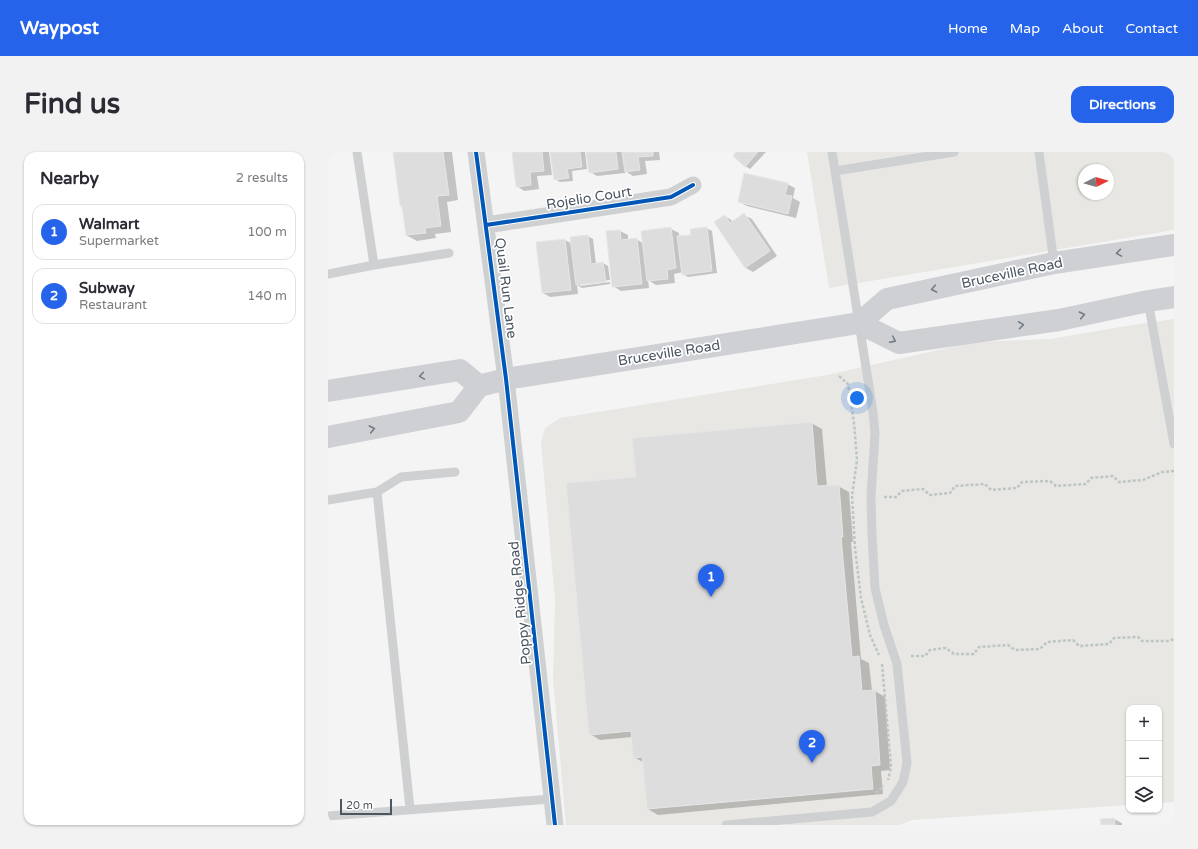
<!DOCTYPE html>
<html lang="en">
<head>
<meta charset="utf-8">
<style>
  body { margin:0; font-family:"Varela Round",sans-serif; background:#f2f2f3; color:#2b2b33 }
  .controls { position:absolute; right:12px; bottom:12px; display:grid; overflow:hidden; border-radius:8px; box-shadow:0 1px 3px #0004 }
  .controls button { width:36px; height:36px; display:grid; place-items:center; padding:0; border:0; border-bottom:1px solid #e1e1e2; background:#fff; color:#2b2b33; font:20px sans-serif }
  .compass { position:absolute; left:750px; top:12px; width:36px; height:36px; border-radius:50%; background:#fff; box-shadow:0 1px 3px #0004; rotate:85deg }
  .scale { position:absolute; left:12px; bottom:10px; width:52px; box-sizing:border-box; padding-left:4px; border:2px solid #4a5661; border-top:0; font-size:11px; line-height:14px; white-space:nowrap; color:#4a5661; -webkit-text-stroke:3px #fff; paint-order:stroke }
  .you { position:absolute; left:529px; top:246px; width:14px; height:14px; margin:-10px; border:3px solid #fff; border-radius:50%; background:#1a73e8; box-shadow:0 0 0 6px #1a73e833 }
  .badge { display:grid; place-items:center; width:26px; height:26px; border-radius:50%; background:#2563eb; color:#fff; font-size:13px; font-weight:700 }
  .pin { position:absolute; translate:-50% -33px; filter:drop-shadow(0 1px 2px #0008) }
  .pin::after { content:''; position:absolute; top:21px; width:14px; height:12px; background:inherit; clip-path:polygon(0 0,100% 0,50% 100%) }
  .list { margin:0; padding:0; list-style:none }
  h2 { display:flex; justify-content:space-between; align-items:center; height:52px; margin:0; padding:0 16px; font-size:17px }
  h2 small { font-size:13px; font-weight:400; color:#7c7c81 }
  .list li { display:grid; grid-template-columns:26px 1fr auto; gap:12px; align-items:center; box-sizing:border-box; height:56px; margin:0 8px 8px; padding:0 8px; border:1px solid #e1e1e2; border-radius:12px }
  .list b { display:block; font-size:15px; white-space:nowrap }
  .list p { margin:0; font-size:13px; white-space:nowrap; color:#7c7c81 }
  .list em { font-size:13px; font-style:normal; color:#7c7c81 }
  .icon { flex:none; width:22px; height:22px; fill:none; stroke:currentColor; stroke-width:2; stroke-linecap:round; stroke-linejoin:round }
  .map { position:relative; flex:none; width:846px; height:673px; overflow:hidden; border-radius:12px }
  header { display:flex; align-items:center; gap:24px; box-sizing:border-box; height:56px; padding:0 20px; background:#2563eb; color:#fff }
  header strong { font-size:19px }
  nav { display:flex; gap:22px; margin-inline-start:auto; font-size:14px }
  .intro { display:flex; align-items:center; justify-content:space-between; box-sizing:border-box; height:96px; padding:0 24px }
  h1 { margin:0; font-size:28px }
  .button { padding:10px 18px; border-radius:12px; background:#2563eb; color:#fff; font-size:14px; font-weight:700 }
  main { display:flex; gap:24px; padding:0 24px }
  aside { flex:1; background:#fff; border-radius:12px; box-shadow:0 1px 3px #0004 }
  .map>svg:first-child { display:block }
  .commercial { fill:#e8e7e3; fill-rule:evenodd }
  .shadow { fill:#0003 }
  .building { fill:#ddddde; stroke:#e5e6e7 }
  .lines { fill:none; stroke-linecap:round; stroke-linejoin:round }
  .path { stroke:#bcc7c4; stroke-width:2.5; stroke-dasharray:3 2; stroke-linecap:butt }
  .lane { stroke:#ced0d2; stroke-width:9 }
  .street { stroke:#ced0d2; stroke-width:17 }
  .secondary { stroke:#ced0d4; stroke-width:22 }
  .cycleway-casing { stroke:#fff; stroke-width:6 }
  .cycleway { stroke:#0057b8; stroke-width:4 }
  .oneway { stroke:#727b84 }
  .labels { text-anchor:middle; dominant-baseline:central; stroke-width:3.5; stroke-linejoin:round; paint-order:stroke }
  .street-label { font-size:14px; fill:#4a5661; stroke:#fff }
</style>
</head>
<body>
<header>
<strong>Waypost</strong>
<nav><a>Home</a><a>Map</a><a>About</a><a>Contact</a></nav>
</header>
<div class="intro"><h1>Find us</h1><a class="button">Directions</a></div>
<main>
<aside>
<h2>Nearby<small>2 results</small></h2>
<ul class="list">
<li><span class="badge">1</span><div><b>Walmart</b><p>Supermarket</p></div><em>100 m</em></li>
<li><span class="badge">2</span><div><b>Subway</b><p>Restaurant</p></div><em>140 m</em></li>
</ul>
</aside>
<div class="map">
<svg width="846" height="673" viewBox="0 0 846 673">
  <rect width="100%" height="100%" fill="#f4f4f4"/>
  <path class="commercial" d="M479,0H846V78L501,136ZM756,18H780V42H756Z
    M846,167V650L831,651V556H801V653L584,668L572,673H238L225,527L227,448L213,291L217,276L232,266L499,223L646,190L723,187L792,175Z"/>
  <path class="shadow" d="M66,0H124L130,48L119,50L123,80L107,82L108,86L89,89L78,83Z
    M185,0H221L224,23L209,24L211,37L196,39L189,34Z
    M223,0H257L259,17L244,19L245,29L232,30L227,27Z
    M259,0H331L332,8L317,9L319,22L305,24L297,19V21L269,24L262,20Z
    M409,0H438L422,17L417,14Z
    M459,32L467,36L465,46L472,50L468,66L419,54L411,50Z
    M416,63L424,67L449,104L425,120L418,116L388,71L397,64L406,70Z
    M378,76L384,79L389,121L360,125L355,122V120L346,122L347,131L328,133L320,128L321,136L293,139L285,134L292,79L300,83V88L308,87L316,92L343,77L351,81V85L364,84Z
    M259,84L265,87L268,112L275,111L280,114L282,128L252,132V134L282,130V132L254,136L249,133L250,142L222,145L215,141L237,88L244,92Z
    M483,271L494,277L499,335L510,334L521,340L525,390H523L533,507L541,511L544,539H547L557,545L562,618L553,619L555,642L330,663L320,657L316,611L306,605L304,585L272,588L262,582L309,326Z
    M786,667L794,671V673H774L773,668Z"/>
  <path class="building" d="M65,0H115L121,43L109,44L113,74L97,76L98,81L78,83L74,54H72Z
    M184,0H214L216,19L202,20L203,33L188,35Z
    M222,0H252L254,15L239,17L241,26L226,28Z
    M258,0H288L290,17L261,21Z
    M294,0H325V4L310,5L312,18L297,20Z
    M408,0H430L417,15L405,4Z
    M416,21L460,31L457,43L464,44L460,62L410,50Z
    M416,61L442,99L417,116L386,70L397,63L402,71Z
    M343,75L348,116L339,118L340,127L319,129L313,79Z
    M379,75L384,119L354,123L349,84L363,83L362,77Z
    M292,78L293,88L309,86L314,132L284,135L278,79Z
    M260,83L263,112L275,110L278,130L248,133L242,85Z
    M237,87L243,138L214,141L208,90Z
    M484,270L489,334L511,333L515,385H513L524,505L531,504L534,539L547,538L552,613L543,614L545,637L319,657L314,605L305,606L303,579L261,583L238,331L308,325L304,286Z
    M786,666L787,673H773L772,667Z"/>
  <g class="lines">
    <path class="path" d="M511,224L520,232L526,271L529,308L524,344L527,396L533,446L542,483L551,503
      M556,345H568L574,339L595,337L602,343L622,341L627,334L657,332L663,338L689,336L694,330L722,329L728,334L758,332L763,326L785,324L791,330L815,328L834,320L846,319
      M583,504H597L602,498L618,496L626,502H646L651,495L680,493L687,498L712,497L719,490L745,488L751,494L781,492L786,486L810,485L814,489H841L846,487
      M554,512L563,615L560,628
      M548,641L556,634"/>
    <path class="lane" d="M711,0L726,111
      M507,19L626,0
      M46,113L121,101
      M0,122L46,113L29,0
      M820,149L846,292
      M49,340L82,657
      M0,348L49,340L73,325L127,320
      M0,664L224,647
      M398,673L544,660L563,649L575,630L579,611L569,512L556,473L547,436L544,383L543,345L547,281L545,260L504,0"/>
    <path class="street" d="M148,0L178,227L227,673
      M158,73L343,45L365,33"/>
    <path class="secondary" d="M531,171L571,191L731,168L820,149L846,145
      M0,239L132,218L151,234
      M0,285L131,260L151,234L178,227L531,171L559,147L726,111L846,93"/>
    <g class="cycleway-casing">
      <path id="cycleway" d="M148,0L178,227L227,673
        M158,73L343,45L365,33"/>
    </g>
    <use href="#cycleway" class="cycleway"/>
  </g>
  <defs><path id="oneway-chevron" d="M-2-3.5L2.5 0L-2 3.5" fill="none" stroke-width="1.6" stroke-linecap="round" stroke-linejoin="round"/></defs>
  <g class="oneway">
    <use href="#oneway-chevron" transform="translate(791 101) rotate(171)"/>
    <use href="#oneway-chevron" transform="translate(606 137) rotate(168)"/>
    <use href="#oneway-chevron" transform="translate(754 163) rotate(-12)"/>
    <use href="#oneway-chevron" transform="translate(693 173) rotate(-8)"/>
    <use href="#oneway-chevron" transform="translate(565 188) rotate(26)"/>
    <use href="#oneway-chevron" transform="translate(94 224) rotate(171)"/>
    <use href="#oneway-chevron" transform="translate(44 277) rotate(-11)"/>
  </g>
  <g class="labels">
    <g class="street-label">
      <text transform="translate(261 46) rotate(-9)">Rojelio Court</text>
      <text transform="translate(684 121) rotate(-12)">Bruceville Road</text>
      <text transform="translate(178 136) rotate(83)">Quail Run Lane</text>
      <text transform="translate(341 201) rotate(-9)">Bruceville Road</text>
      <text transform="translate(192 451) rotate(-96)">Poppy Ridge Road</text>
    </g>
  </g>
</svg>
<div class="controls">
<button>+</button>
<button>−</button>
<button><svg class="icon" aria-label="layers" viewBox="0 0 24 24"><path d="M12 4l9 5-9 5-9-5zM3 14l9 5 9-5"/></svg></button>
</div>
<svg class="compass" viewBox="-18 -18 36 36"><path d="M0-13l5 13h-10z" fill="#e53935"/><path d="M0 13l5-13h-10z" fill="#7c7c81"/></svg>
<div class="scale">20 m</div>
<div class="you"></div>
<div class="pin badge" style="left:383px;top:445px">1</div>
<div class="pin badge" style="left:484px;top:611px">2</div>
</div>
</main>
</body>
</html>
